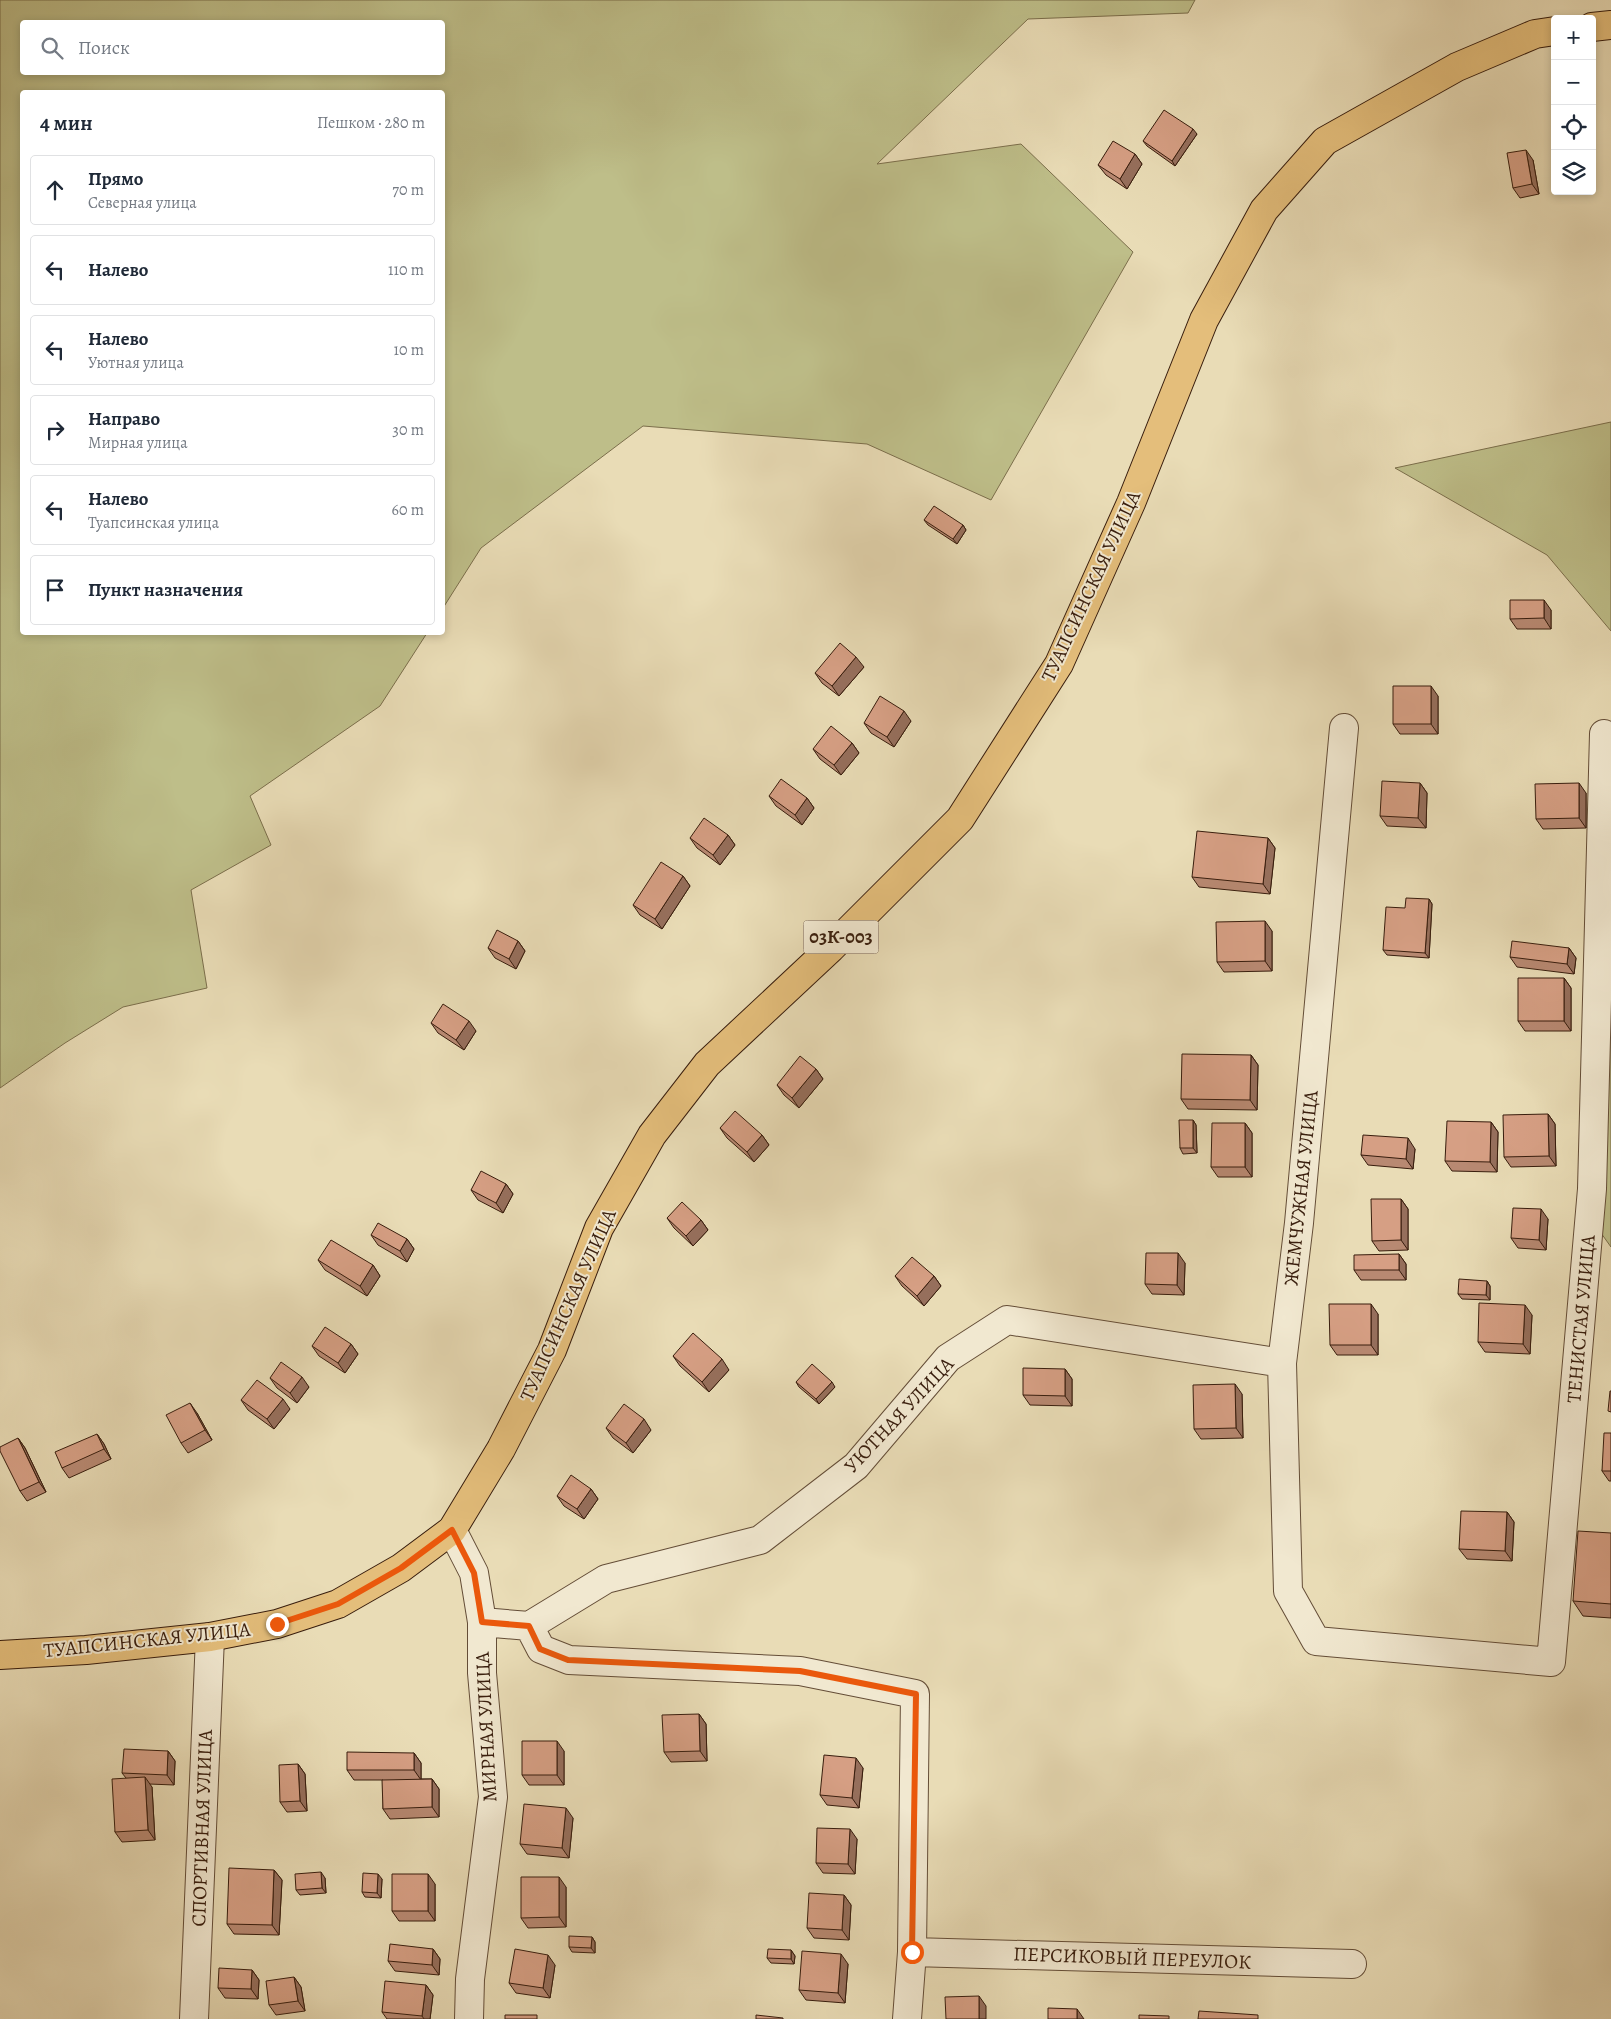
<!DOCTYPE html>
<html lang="ru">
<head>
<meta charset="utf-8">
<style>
  body { margin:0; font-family:Alegreya,serif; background:#f6f6f7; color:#1f2937 }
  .controls { position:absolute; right:15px; top:15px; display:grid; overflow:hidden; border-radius:5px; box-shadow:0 2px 8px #0003 }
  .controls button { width:45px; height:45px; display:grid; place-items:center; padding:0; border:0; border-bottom:1px solid #e0e1e3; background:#fff; color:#1f2937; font:25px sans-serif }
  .stop { position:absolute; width:15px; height:15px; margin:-11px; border:4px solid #ea580c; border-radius:50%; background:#fff }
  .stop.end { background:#ea580c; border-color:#fff; box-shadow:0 1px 5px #0008 }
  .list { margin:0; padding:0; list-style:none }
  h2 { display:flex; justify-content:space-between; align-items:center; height:65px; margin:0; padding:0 20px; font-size:21px }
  h2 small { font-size:16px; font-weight:400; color:#747a83 }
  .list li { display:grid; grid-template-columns:32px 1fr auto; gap:15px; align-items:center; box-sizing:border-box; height:70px; margin:0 10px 10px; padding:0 10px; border:1px solid #e0e1e3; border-radius:5px }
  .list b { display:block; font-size:19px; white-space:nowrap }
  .list p { margin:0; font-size:16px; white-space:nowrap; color:#747a83 }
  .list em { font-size:16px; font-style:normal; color:#747a83 }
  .icon { flex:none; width:28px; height:28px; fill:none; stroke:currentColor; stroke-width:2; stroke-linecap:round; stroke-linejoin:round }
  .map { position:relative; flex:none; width:1611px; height:2019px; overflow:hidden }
  .search { position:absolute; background:#fff; box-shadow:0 2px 8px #0003; left:20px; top:20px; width:425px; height:55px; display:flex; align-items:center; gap:12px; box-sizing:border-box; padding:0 18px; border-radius:5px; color:#747a83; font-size:19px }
  .panel { position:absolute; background:#fff; box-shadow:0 2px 8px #0003; left:20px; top:90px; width:425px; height:545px; border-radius:5px }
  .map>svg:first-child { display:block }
  .green { fill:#bebe89; stroke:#7b6e4b; fill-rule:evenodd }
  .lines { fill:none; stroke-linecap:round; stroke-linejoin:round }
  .minor-casing { stroke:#644d37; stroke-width:30 }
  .primary-casing { stroke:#381d0d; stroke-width:30 }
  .minor { stroke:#f1e8d0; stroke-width:28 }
  .primary { stroke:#e4be7b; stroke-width:28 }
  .wall { fill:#b88972; stroke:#381d0d }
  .shaded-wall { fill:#966f5c; stroke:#381d0d }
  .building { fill:#d69f84; stroke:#381d0d }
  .route { stroke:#ea580c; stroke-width:6 }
  .labels { text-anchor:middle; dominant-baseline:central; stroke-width:4; stroke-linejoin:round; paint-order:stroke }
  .shield { fill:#f1e8d0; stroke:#705a48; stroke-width:1 }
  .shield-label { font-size:19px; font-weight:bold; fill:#381d0d }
  .street-label { font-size:20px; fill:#381d0d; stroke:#f1e8d0 }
</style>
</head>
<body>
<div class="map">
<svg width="1611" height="2019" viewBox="0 0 1611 2019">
  <rect width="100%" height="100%" fill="#e9dcb6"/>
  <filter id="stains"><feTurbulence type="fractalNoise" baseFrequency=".004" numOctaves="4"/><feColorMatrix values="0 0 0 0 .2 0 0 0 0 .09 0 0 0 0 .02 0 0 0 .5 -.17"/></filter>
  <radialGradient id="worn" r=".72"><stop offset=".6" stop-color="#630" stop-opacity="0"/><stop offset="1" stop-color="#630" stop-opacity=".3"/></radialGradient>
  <path class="green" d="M0,0H1195L1188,13L1028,19L877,164L1021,144L1133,252L991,500L867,444L643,426L481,548L443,608L442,92H22V632L427,633L380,706L250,796L271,845L191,890L207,988L123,1007L65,1043L0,1088ZM22,22H442V72H22Z
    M1611,422V631L1547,555L1395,468Z
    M1611,985V1247L1596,1226Z"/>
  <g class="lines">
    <g class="minor-casing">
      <path id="minor" d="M1344,728L1299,1223L1282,1363L1288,1591L1316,1641L1551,1662L1592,1189L1604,734
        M452,1530L474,1573L482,1622V1673L493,1797L470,1979L469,2019
        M482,1622L529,1626L606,1579L760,1540L856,1466L948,1358L1007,1320L1282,1363
        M529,1626L541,1649L569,1660L800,1671L915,1694L912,1952L907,2019
        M912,1952L1352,1964
        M194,2019L210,1637"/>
    </g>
    <g class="primary-casing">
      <path id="primary" d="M1592,27L1611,25
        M0,1655L86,1650L210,1637L277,1624L338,1604L401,1568L452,1530L501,1449L552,1350L599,1228L652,1135L707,1064L831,948L960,819L1059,664L1131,503L1204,320L1264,210L1325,141L1457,67L1535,34L1555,31"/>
    </g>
    <use href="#minor" class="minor"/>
    <use href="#primary" class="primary"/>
  </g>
  <path class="wall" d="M1197,134L1175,166L1147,146L1143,141Z
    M1135,154L1142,164L1127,189L1106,175L1098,165Z
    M1533,160L1539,194L1520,198L1513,188Z
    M924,520L963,525L966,530L957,544L928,525Z
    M1551,610V629H1517L1510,619Z
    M864,667L839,696L822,683L815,673Z
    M1438,696V734H1400L1393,724Z
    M911,721L894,747L871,733L864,723Z
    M852,743L859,753L841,775L820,759L813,749Z
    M1420,783L1427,793L1426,828L1387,826L1380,816Z
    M1586,793V828L1543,829L1536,819Z
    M769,796L807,798L814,808L802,825L776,806Z
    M728,835L735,845L720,865L697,848L690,838Z
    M1268,838L1275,848L1270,894L1199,887L1192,877Z
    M683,876L690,886L662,929L640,915L633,905Z
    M1429,899L1432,904L1429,958L1387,955L1383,950Z
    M1272,931V971L1224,972L1217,962Z
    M518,941L525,951L516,969L495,958L488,948Z
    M1569,948L1576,958L1574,974L1517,967L1510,957Z
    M1564,978L1571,988V1031H1525L1518,1021Z
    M431,1023L476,1031L464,1050L438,1033Z
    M1251,1055L1258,1065L1257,1110L1188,1109L1181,1099Z
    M816,1069L823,1079L799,1108L784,1095L777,1085Z
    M1548,1114L1555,1124L1556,1166L1511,1167L1504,1157Z
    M1193,1120L1196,1125L1197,1153L1183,1154L1180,1148Z
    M1491,1122L1498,1132L1497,1172L1452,1171L1445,1161Z
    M1245,1123L1252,1133V1177H1218L1211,1167Z
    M720,1128L762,1135L769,1145L754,1162L727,1138Z
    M1415,1149L1413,1169L1368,1165L1361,1155Z
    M506,1184L513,1194L503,1213L478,1200L471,1190Z
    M1401,1199L1408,1209V1250L1379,1251L1372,1241Z
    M667,1218L701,1220L708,1230L693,1246L674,1228Z
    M1548,1219L1546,1250L1518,1248L1511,1238Z
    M371,1235L407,1239L414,1249L407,1262L378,1245Z
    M1399,1254L1406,1264V1280H1361L1354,1270Z
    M318,1260L373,1265L380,1276L367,1296L325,1270Z
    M1185,1263L1184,1295L1152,1294L1145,1284Z
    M895,1276H934L941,1286L924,1306L902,1286Z
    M1487,1281L1490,1286V1300L1462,1299L1458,1294Z
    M1378,1314V1355H1337L1330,1345Z
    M1532,1315L1530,1354L1485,1352L1478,1342Z
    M351,1344L358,1354L345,1373L319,1356L312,1346Z
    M673,1356L729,1370L709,1392L680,1366Z
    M1065,1369L1072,1379V1406L1030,1405L1023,1395Z
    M270,1378L309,1387L297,1403L277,1388Z
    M796,1382L835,1387L819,1404L799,1387Z
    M1242,1394L1243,1438L1201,1439L1194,1429Z
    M241,1400L290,1409L274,1429L248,1410Z
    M197,1413L212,1440L188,1453L181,1443Z
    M606,1428L651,1430L633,1453L613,1438Z
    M1611,1433V1481H1609L1602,1471Z
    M97,1434L104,1444L111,1459L69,1478L62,1468Z
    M18,1438L25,1448L46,1492L27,1501L20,1491Z
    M591,1489L598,1499L584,1519L564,1506L557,1496Z
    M1507,1512L1514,1522L1512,1561L1467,1559L1459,1549Z
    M1611,1533V1618L1583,1616L1573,1601Z
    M699,1714L706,1724L707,1761L671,1762L664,1752Z
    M168,1751L175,1761L174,1785L149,1784L152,1787L155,1840L122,1842L115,1832L126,1778L122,1773Z
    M564,1751V1785H529L522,1775Z
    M414,1753L421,1763V1779H432L439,1789V1817L390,1819L383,1809V1780H354L347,1770Z
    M298,1764L305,1774L307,1811L287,1812L280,1802Z
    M863,1768L859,1808L827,1805L820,1795Z
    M573,1818L569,1858L527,1854L520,1844Z
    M857,1839L855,1874L823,1873L816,1863Z
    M274,1870L282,1880L279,1935L234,1934L227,1924Z
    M325,1878L326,1893L300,1895L296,1890Z
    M382,1879L381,1898L365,1897L362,1892Z
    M435,1884V1921H399L392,1911Z
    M566,1887V1927L528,1928L521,1918Z
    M844,1895L851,1905L849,1940L814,1938L807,1928Z
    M592,1937L595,1942V1953L572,1952L569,1947Z
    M433,1949L440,1959L439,1975L395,1971L388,1961Z
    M791,1950L795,1956L794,1964L771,1963L767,1958Z
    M848,1964L845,2003L806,2000L799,1990Z
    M555,1965L550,1998L516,1993L509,1983Z
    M252,1970L259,1980L258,1999L225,1998L218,1988Z
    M294,1977L301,1987L305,2011L276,2015L269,2005Z
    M426,1985L433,1995L430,2019H387L382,2012Z"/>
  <path class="shaded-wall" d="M1193,129L1197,134L1175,166L1172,161Z
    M1526,150L1533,160L1539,194L1532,184Z
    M1135,154L1142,164L1127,189L1120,179Z
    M963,525L966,530L957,544L953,539Z
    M1544,600L1551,610V629L1544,618Z
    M856,657L864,667L839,696L832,686Z
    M1431,686L1438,696V734L1431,724Z
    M904,711L911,721L894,747L887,737Z
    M852,743L859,753L841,775L834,765Z
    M1420,783L1427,793L1426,828L1418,818Z
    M1579,783L1586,793V828L1579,818Z
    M807,798L814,808L802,825L795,815Z
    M728,835L735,845L720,865L713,855Z
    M1268,838L1275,848L1270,894L1263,884Z
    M683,876L690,886L662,929L655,919Z
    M1429,899L1432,904L1429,958L1425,953Z
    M1265,921L1272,931V971L1265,961Z
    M518,941L525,951L516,969L509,959Z
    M1569,948L1576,958L1574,974L1567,964Z
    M1564,978L1571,988V1031L1564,1021Z
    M469,1021L476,1031L464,1050L456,1040Z
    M1251,1055L1258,1065L1257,1110L1250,1100Z
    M816,1069L823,1079L799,1108L792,1098Z
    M1548,1114L1555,1124L1556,1166L1549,1156Z
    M1193,1120L1196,1125L1197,1153L1193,1148Z
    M1491,1122L1498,1132L1497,1172L1490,1162Z
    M1245,1123L1252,1133V1177L1245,1167Z
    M762,1135L769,1145L754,1162L747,1152Z
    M1408,1138L1415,1149L1413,1169L1406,1159Z
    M506,1184L513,1194L503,1213L496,1203Z
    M1401,1199L1408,1209V1250L1401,1240Z
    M1541,1209L1548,1219L1546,1250L1539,1240Z
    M701,1220L708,1230L693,1246L686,1236Z
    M407,1239L414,1249L407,1262L400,1251Z
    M1178,1253L1185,1263L1184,1295L1177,1285Z
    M1399,1254L1406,1264V1280L1399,1270Z
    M373,1265L380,1276L367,1296L360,1286Z
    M934,1276L941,1286L924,1306L917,1296Z
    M1487,1281L1490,1286V1300L1486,1295Z
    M1371,1304L1378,1314V1355L1371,1345Z
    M1525,1305L1532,1315L1530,1354L1523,1344Z
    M351,1344L358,1354L345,1373L338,1363Z
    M722,1359L729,1370L709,1392L702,1382Z
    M1065,1369L1072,1379V1406L1065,1396Z
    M302,1377L309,1387L297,1403L290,1393Z
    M832,1382L835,1387L819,1404L816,1399Z
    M1235,1384L1242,1394L1243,1438L1236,1428Z
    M283,1399L290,1409L274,1429L267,1419Z
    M190,1403L197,1413L212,1440L205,1430Z
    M644,1419L651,1430L633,1453L626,1443Z
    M97,1434L104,1444L111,1459L104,1449Z
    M18,1438L25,1448L46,1492L39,1482Z
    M591,1489L598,1499L584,1519L577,1509Z
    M1507,1512L1514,1522L1512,1561L1505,1551Z
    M699,1714L706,1724L707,1761L700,1751Z
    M557,1741L564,1751V1785L557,1775Z
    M168,1751L175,1761L174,1785L167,1775Z
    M414,1753L421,1763V1780L414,1770Z
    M856,1758L863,1768L859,1808L852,1798Z
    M298,1764L305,1774L307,1811L300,1801Z
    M145,1777L152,1787L155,1840L148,1830Z
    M432,1779L439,1789V1817L432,1807Z
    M566,1808L573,1818L569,1858L562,1848Z
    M850,1829L857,1839L855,1874L848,1864Z
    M274,1870L282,1880L279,1935L272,1925Z
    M321,1872L325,1878L326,1893L322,1888Z
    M378,1874L382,1879L381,1898L377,1893Z
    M428,1874L435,1884V1921L428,1911Z
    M559,1877L566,1887V1927L559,1917Z
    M844,1895L851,1905L849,1940L842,1930Z
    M592,1937L595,1942V1953L591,1948Z
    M433,1949L440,1959L439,1975L432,1965Z
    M791,1950L795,1956L794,1964L791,1959Z
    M841,1954L848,1964L845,2003L838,1993Z
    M548,1955L555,1965L550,1998L543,1988Z
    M252,1970L259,1980L258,1999L251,1989Z
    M294,1977L301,1987L305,2011L298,2001Z
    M426,1985L433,1995L430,2019H424L422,2016Z
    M979,1996L986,2006V2019H979Z
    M1077,2009L1084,2019H1077Z"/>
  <path class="building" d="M1164,110L1193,129L1172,161L1143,141Z
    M1113,141L1135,154L1120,179L1098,165Z
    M1526,150L1532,184L1513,188L1507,153Z
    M934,506L963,525L953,539L924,520Z
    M1510,600H1544V618L1510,619Z
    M840,643L856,657L832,686L815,673Z
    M1393,686H1431V724H1393Z
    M880,696L904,711L887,737L864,723Z
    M831,726L852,743L834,765L813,749Z
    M781,779L807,798L795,815L769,796Z
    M1382,781L1420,783L1418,818L1380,816Z
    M1579,783V818L1536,819L1535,784Z
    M704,818L728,835L713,855L690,838Z
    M1197,831L1268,838L1263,884L1192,877Z
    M661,862L683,876L655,919L633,905Z
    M1406,898L1429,899L1425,953L1383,950L1386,907L1405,908Z
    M1265,921V961L1217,962L1216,922Z
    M497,930L518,941L509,959L488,948Z
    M1512,941L1569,948L1567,964L1510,957Z
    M1518,978H1564V1021H1518Z
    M443,1004L469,1021L456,1040L431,1023Z
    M1182,1054L1251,1055L1250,1100L1181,1099Z
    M800,1056L816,1069L792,1098L777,1085Z
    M735,1111L762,1135L747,1152L720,1128Z
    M1548,1114L1549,1156L1504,1157L1503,1115Z
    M1179,1120H1193V1148H1180Z
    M1447,1121L1491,1122L1490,1162L1445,1161Z
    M1212,1123H1245V1167H1211Z
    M1363,1135L1408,1138L1406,1159L1361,1155Z
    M481,1171L506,1184L496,1203L471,1190Z
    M1371,1199H1401V1240L1372,1241Z
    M682,1202L701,1220L686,1236L667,1218Z
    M1513,1208L1541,1209L1539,1240L1511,1238Z
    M378,1223L407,1239L400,1251L371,1235Z
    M331,1240L373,1265L360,1286L318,1260Z
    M1146,1253H1178L1177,1285L1145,1284Z
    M1399,1254V1270H1354V1255Z
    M912,1257L934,1276L917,1296L895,1276Z
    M1459,1279L1487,1281L1486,1295L1458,1294Z
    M1479,1303L1525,1305L1523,1344L1478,1342Z
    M1329,1304H1371V1345H1330Z
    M325,1327L351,1344L338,1363L312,1346Z
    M693,1333L722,1359L702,1382L673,1356Z
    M281,1362L302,1377L290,1393L270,1378Z
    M812,1364L832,1382L816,1399L796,1382Z
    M1023,1368L1065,1369V1396L1023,1395Z
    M257,1380L283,1399L267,1419L241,1400Z
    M1235,1384L1236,1428L1194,1429L1193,1385Z
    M1610,1391H1611V1412L1608,1411Z
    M190,1403L205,1430L181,1443L166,1415Z
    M624,1404L644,1419L626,1443L606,1428Z
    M1604,1433H1611V1471H1602Z
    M97,1434L104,1449L62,1468L55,1452Z
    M18,1438L39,1482L20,1491L0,1451V1447Z
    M571,1475L591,1489L577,1509L557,1496Z
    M1461,1511L1507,1512L1505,1551L1459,1549Z
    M1578,1531L1611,1533V1604L1573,1601Z
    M699,1714L700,1751L664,1752L662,1715Z
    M522,1741H557V1775H522Z
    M124,1749L168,1751L167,1775L122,1773Z
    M347,1752L414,1753V1770H347Z
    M824,1755L856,1758L852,1798L820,1795Z
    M298,1764L300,1801L280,1802L279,1765Z
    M145,1777L148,1830L115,1832L112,1779Z
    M432,1779V1807L383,1809L382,1780Z
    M524,1804L566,1808L562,1848L520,1844Z
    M817,1828L850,1829L848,1864L816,1863Z
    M229,1868L274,1870L272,1925L227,1924Z
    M321,1872L322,1888L296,1890L295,1874Z
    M363,1873L378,1874L377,1893L362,1892Z
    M392,1874H428V1911H392Z
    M521,1877H559V1917L521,1918Z
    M809,1893L844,1895L842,1930L807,1928Z
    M569,1936L592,1937L591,1948L569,1947Z
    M390,1944L433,1949L432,1965L388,1961Z
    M515,1949L548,1955L543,1988L509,1983Z
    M768,1949L791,1950V1959L767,1958Z
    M802,1951L841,1954L838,1993L799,1990Z
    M219,1968L252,1970L251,1989L218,1988Z
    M294,1977L298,2001L269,2005L266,1981Z
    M385,1981L426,1985L422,2016L382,2012Z
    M979,1996V2019H946L945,1997Z
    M1048,2008L1077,2009V2019H1048Z
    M1199,2011L1258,2015V2019H1198Z
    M505,2015H537V2019H505Z
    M756,2015L783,2018V2019H756Z
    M1139,2015L1169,2016V2019H1139Z"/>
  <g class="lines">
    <path class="route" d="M277,1624L338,1604L401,1568L452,1530L474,1573L482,1622L529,1626L540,1649L568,1660L800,1671L916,1694L912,1952"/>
  </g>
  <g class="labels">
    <rect class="shield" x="803.5" y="920.5" width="75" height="33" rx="4"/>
    <g class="shield-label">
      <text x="841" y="937">03К-003</text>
    </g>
    <g class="street-label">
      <text transform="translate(1091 586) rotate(-65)">ТУАПСИНСКАЯ УЛИЦА</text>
      <text transform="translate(1301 1188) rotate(-84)">ЖЕМЧУЖНАЯ УЛИЦА</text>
      <text transform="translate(568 1305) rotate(-66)">ТУАПСИНСКАЯ УЛИЦА</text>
      <text transform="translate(1581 1319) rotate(-85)">ТЕНИСТАЯ УЛИЦА</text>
      <text transform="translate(899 1415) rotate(-47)">УЮТНАЯ УЛИЦА</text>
      <text transform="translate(147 1640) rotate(-6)">ТУАПСИНСКАЯ УЛИЦА</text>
      <text transform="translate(486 1727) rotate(-93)">МИРНАЯ УЛИЦА</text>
      <text transform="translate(202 1828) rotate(-88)">СПОРТИВНАЯ УЛИЦА</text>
      <text transform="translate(1132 1958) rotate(2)">ПЕРСИКОВЫЙ ПЕРЕУЛОК</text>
    </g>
  </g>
  <rect width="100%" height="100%" filter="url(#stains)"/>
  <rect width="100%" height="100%" fill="url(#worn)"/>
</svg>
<div class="controls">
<button>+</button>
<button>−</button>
<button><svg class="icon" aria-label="locate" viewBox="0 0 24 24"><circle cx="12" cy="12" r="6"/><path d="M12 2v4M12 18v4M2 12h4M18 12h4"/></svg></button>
<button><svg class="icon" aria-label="layers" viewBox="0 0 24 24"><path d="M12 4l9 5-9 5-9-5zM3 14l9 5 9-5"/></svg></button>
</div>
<div class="stop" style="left:912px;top:1952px"></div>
<div class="stop end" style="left:277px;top:1624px"></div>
<div class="search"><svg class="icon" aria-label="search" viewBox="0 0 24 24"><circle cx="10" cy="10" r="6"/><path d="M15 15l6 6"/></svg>Поиск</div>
<section class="panel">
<h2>4 мин<small>Пешком · 280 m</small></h2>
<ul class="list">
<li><svg class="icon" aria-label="ahead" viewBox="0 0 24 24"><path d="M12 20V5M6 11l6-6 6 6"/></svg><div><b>Прямо</b><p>Северная улица</p></div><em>70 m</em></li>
<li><svg class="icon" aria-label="left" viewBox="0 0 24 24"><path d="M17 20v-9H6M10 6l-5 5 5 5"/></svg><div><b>Налево</b></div><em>110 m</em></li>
<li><svg class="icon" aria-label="left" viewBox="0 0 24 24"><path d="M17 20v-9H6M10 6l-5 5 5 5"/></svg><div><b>Налево</b><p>Уютная улица</p></div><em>10 m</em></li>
<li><svg class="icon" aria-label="right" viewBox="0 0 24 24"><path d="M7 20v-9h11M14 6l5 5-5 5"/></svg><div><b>Направо</b><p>Мирная улица</p></div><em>30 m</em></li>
<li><svg class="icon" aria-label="left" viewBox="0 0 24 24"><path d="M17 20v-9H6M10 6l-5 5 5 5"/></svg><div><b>Налево</b><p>Туапсинская улица</p></div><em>60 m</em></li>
<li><svg class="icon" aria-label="arrive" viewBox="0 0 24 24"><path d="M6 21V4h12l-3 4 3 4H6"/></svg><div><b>Пункт назначения</b></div></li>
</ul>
</section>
</div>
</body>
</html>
